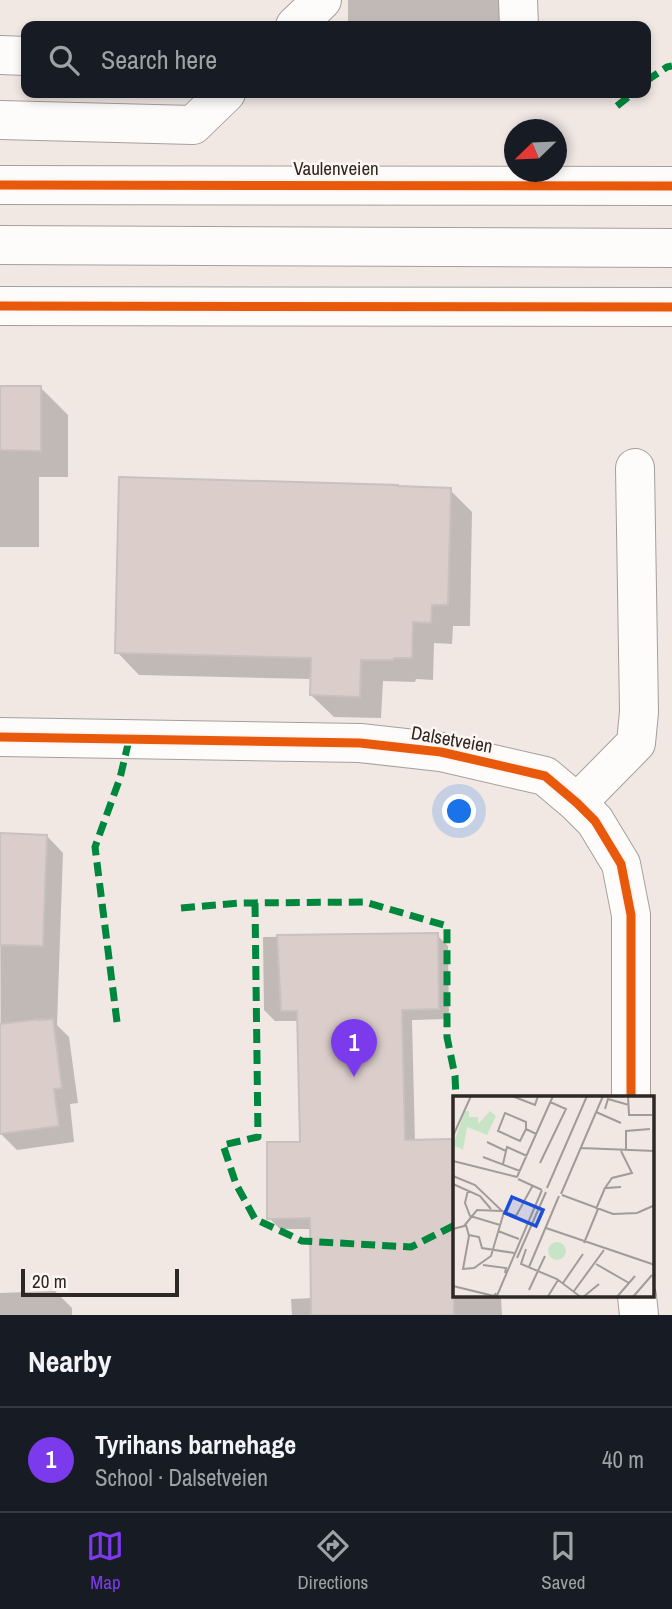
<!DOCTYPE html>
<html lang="en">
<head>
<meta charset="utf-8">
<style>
  body { margin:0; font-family:"Archivo Narrow",sans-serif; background:#242831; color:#f1f3f6 }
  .compass { position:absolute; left:504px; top:119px; width:63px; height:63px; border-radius:50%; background:#171b24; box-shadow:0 4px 10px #0003; rotate:247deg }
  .scale { position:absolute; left:21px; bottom:18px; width:158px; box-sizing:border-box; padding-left:7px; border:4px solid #2e2824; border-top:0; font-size:19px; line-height:24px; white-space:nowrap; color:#2e2824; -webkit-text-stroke:5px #fdf6f3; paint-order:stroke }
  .you { position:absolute; left:460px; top:812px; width:24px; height:24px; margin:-18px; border:5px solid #fff; border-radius:50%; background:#1a73e8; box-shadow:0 0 0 10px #1a73e833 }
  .badge { display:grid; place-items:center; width:46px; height:46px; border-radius:50%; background:#7c3aed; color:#fff; font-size:23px; font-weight:700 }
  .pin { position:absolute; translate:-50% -58px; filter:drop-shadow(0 2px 4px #0008) }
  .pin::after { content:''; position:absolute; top:37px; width:24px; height:21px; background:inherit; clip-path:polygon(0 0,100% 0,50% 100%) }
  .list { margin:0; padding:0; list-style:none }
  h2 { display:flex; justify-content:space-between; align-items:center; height:91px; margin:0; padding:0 28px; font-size:30px }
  h2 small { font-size:23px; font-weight:400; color:#9ea1a6 }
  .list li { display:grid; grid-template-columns:46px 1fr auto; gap:21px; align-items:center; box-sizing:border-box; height:105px; padding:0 28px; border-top:2px solid #363941 }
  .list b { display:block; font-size:26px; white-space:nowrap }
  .list p { margin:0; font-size:23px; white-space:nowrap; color:#9ea1a6 }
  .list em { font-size:23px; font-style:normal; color:#9ea1a6 }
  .icon { flex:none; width:38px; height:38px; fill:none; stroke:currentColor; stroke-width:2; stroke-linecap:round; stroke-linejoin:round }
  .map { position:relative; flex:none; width:672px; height:1315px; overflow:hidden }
  .search { position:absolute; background:#171b24; box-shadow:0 4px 10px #0003; left:21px; right:21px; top:21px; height:77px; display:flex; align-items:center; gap:18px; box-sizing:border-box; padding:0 24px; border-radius:14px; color:#9ea1a6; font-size:26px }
  .sheet { height:196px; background:#171b24 }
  nav { display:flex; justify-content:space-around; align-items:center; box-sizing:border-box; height:98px; border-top:2px solid #363941; background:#171b24; font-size:19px; color:#9ea1a6 }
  nav a { display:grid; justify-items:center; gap:4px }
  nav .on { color:#7c3aed }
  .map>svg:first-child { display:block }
  .shadow { fill:#0003 }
  .building { fill:#dbceca; stroke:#c8c1be; stroke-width:2 }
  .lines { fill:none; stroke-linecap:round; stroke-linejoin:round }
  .minor-casing { stroke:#a59f9b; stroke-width:40 }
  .major-casing { stroke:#a59f9b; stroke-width:40 }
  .minor { stroke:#fdfcfb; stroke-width:38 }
  .major { stroke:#fdfcfb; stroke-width:38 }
  .quiet { stroke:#00873e; stroke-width:7; stroke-dasharray:14 7; stroke-linecap:butt }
  .cycleway-casing { stroke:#fdf6f3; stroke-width:13 }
  .cycleway { stroke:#e8590c; stroke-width:9 }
  .labels { text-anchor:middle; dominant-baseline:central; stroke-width:5; stroke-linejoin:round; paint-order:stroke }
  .street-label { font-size:19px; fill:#2e2824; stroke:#fdf6f3 }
  .inset-road { fill:none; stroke:#a39b97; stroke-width:2 }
  .view { fill:#1d4ed8; fill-opacity:0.15; stroke:#1d4ed8; stroke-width:3.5 }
  .inset-edge { fill:none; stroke:#2e2824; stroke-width:3.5 }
</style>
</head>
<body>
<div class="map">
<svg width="672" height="1315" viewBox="0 0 672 1315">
  <rect width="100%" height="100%" fill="#f1e8e4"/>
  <path class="shadow" d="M348,0H522L513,26H348Z
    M0,388H41L68,415V477H39V547H0Z
    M450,490L472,512L470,626H453L452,644L434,643L433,680L416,679L415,682L383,681L381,718L334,717L311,695L312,679L139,675L117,652Z
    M0,835L47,836L63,853L57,1025L69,1037L78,1103L70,1104L74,1142L17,1150L1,1134Z
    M437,935L448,946L449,1019L412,1020L415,1142L453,1141L455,1143V1296H499L501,1298L502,1315H292L291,1299L313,1298L312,1229H280L269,1218L301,1143L299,1021H275L264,1010L263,937Z
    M55,1291L72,1308V1315H0V1293Z"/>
  <path class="building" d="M0,386H41V451L0,450Z
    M119,477L398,485V486L451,488L448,605H432L431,623L413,622L412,658H394L393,660H361L360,697L310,695L311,658L115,653Z
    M0,833L47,835L43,946L0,945Z
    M438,933L439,1009L402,1010L405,1140L453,1139L454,1315H311L310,1218L267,1219V1142H300L297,1011H281L277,935Z
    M41,1019L40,1020L53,1019L62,1088L54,1089L59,1126L0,1134V1024Z"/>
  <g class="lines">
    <g class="minor-casing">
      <path id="minor" d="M518,0L519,26
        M295,26L322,0
        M0,55L26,56
        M0,120L193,125L226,93
        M0,245L672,248
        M0,737L360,743L441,752L545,776L577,803L595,821L621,864L631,915V1098
        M577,803L636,743L639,712L635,468
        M637,1296L639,1315"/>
    </g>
    <g class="major-casing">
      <path id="major" d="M0,185L672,186
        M0,306L672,307"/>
    </g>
    <use href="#minor" class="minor"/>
    <use href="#major" class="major"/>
    <path class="quiet" d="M646,81L667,67L672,66
      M617,106L633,93
      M255,903L258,1137L223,1145L236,1184L255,1219L302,1241L411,1247L455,1225
      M181,908L241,903L365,902L447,926V1037L455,1076L456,1098
      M117,1022L95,847L120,778L129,740"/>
    <g class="cycleway-casing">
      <path id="cycleway" d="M0,185L672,186
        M0,306L672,307
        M0,737L360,743L441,752L545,776L577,803L595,821L621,864L631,915V1098"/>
    </g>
    <use href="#cycleway" class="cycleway"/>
  </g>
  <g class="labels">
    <g class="street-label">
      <text x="336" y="168">Vaulenveien</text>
      <text transform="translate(452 739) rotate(10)">Dalsetveien</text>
    </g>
  </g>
  <g transform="translate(453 1096)">
    <rect width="201" height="201" fill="#f1e8e4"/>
    <path d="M12,15H16V21H25V28L37,15L43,20L34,39L14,31L10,54L0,49ZM95 155a9 9 0 1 1 18 0a9 9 0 1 1-18 0Z" fill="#c8e4c7"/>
    <path class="inset-road" d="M59,0L82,9L85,0M175,0L176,19H199M152,13L155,3L176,9M143,16L168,27M73,33L67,45L45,35L52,17L73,26V33L83,38M0,40L18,0M34,46L53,55L50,68M128,52L202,55M53,55L54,51L74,60M173,55V35L197,33M30,61L67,75M0,65L64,81M87,67L113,13L97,6M0,80L22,89L49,115L63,120L80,89M64,81L100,0M65,83L89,94M0,88L27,100L38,113M168,91L152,92L159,82L179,77L168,55M94,92L134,0M15,94L12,107L17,120L47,129M108,98L150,0M109,99L160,118L184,117L202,109M143,113L152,92M13,129L16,140L10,173L21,172L38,160L51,116M93,132L202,169M0,133L11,130L24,114L49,115M45,135L66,143M16,139L26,141L29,152L61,157M131,147L145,113M73,153L68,168L104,183L129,202M64,162L93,96M143,168L176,187M30,169L53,172L52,177M76,171L106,100M110,187L130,158M0,190L41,200L43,197M76,194L92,160M121,195L151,154M43,202L89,94M94,202L105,184M129,202L146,188M163,202L182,180M179,202L199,179"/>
    <path class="view" d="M59,101L90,114L83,130L52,117Z"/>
    <rect width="201" height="201" class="inset-edge"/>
  </g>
</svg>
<svg class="compass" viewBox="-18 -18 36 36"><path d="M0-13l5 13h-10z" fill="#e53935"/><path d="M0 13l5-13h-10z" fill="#9ea1a6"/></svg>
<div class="scale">20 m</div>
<div class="you"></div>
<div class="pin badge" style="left:354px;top:1077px">1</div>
<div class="search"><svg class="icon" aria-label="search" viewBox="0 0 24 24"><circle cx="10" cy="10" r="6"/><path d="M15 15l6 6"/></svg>Search here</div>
</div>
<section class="sheet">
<h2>Nearby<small></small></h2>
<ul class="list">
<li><span class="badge">1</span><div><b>Tyrihans barnehage</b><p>School · Dalsetveien</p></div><em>40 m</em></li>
</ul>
</section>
<nav>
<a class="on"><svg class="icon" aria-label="map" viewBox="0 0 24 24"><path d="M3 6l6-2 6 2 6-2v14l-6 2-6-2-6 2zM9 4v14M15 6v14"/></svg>Map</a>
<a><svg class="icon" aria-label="directions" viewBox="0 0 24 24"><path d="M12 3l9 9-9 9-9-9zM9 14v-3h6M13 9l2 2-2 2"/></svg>Directions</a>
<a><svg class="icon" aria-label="saved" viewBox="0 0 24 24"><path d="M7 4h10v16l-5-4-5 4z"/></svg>Saved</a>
</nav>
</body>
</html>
